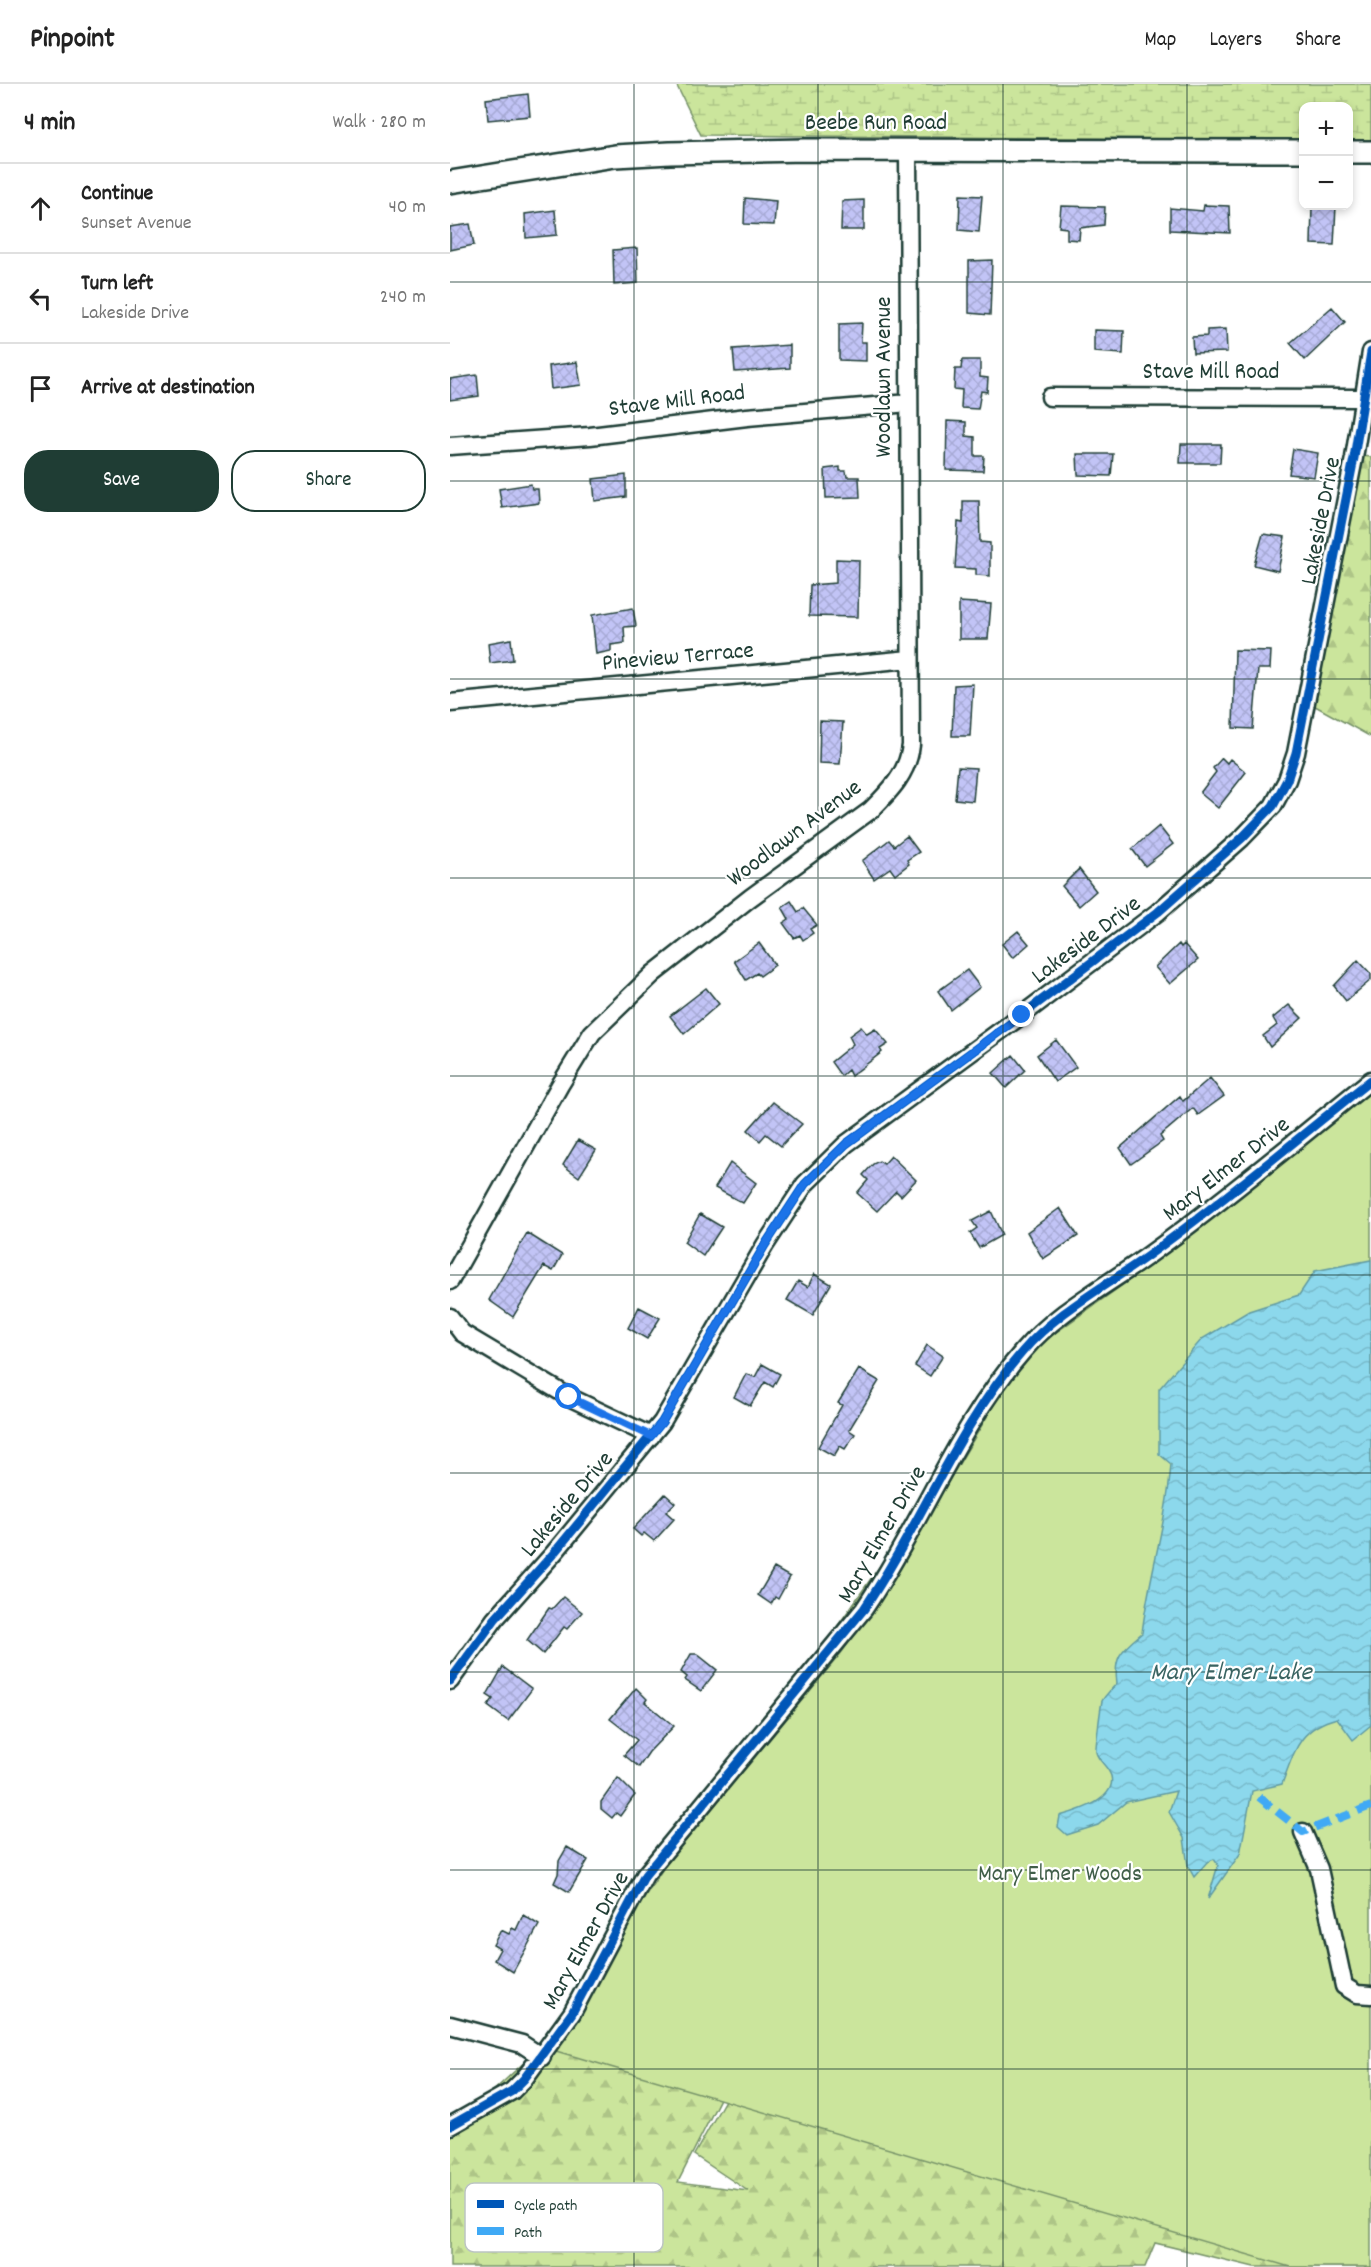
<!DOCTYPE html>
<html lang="en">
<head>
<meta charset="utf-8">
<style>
  body { margin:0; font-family:Dekko,sans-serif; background:#f2f2f2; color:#222 }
  .controls { position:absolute; right:18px; top:18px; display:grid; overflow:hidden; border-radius:12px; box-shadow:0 3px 9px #0003 }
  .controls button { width:54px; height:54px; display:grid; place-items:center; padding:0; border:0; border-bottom:2px solid #e0e0e0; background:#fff; color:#222; font:30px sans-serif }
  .stop { position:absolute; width:18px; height:18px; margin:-14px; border:4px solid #1a73e8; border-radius:50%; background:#fff }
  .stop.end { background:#1a73e8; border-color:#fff; box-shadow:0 2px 6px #0008 }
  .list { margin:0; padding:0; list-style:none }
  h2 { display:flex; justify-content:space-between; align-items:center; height:78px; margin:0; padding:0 24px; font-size:26px }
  h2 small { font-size:20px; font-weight:400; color:#767676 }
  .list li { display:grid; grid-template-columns:39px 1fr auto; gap:18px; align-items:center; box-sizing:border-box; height:90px; padding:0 24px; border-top:2px solid #e0e0e0 }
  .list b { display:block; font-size:22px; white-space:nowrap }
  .list p { margin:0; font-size:20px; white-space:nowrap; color:#767676 }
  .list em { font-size:20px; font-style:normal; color:#767676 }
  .actions { display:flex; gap:12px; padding:18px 24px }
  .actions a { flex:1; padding:14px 0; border:2px solid #1f3d34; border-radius:24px; text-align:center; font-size:21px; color:#1f3d34 }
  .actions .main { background:#1f3d34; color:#fff }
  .icon { flex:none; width:33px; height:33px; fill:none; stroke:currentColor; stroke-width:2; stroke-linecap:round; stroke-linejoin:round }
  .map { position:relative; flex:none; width:921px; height:2183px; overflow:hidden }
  header { display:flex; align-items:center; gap:36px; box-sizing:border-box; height:84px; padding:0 30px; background:#fff; border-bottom:2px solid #e0e0e0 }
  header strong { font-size:28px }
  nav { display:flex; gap:33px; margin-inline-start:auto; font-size:21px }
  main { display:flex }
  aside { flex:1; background:#fff }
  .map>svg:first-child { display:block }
  .forest { fill:url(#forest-firs); stroke:#759168; stroke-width:1.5 }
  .wetland { fill:url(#wetland-marsh); stroke:#759168; stroke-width:1.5 }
  .green { fill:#cbe59c; stroke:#759168; stroke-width:1.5 }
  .water { fill:url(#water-waves); stroke:#609aa2; stroke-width:1.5 }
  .building { fill:url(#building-cross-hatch); stroke:#1f3d34; stroke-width:1.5 }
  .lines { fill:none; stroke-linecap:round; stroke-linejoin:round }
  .minor-casing { stroke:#1f3d34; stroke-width:21 }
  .major-casing { stroke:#1f3d34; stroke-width:26 }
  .minor { stroke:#fff; stroke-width:16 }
  .major { stroke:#fff; stroke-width:21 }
  .quiet { stroke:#3fa9f5; stroke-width:8; stroke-dasharray:15 8; stroke-linecap:butt }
  .cycleway-casing { stroke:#fff; stroke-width:13 }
  .cycleway { stroke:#0057b8; stroke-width:9 }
  .route { stroke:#1a73e8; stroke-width:8 }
  .grid { fill:none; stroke:#1f3d34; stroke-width:1.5; stroke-opacity:0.55 }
  .labels { text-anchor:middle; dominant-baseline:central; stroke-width:4.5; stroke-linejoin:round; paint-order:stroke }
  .street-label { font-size:24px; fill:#1f3d34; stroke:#fff }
  .park-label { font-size:24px; fill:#415f49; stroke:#fff }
  .water-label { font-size:26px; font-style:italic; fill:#3a6462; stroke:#fff }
  .key { fill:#fff; stroke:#bcc5c2; stroke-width:1.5 }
  .key-label { font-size:16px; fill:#1f3d34 }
</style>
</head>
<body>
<header>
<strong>Pinpoint</strong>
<nav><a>Map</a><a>Layers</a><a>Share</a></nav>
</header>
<main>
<aside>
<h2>4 min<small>Walk · 280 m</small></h2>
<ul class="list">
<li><svg class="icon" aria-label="ahead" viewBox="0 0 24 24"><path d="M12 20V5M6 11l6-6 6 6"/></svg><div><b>Continue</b><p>Sunset Avenue</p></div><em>40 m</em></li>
<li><svg class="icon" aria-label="left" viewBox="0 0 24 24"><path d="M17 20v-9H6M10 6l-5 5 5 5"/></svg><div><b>Turn left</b><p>Lakeside Drive</p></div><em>240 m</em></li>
<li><svg class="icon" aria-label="arrive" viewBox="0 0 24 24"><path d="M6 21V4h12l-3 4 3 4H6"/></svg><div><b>Arrive at destination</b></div></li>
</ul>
<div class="actions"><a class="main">Save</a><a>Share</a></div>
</aside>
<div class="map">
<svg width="921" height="2183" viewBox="0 0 921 2183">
  <defs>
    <pattern id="forest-firs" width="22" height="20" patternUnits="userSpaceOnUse" patternTransform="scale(1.5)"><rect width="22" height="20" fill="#cbe59c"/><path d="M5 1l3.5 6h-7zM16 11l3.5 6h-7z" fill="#aec587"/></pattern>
    <pattern id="wetland-marsh" width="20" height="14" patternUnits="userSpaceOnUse" patternTransform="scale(1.5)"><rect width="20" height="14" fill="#cbe59c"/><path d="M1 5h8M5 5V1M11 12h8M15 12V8" fill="none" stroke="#aec587"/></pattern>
    <pattern id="water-waves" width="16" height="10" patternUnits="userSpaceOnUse" patternTransform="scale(1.5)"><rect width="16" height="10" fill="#8cd8ec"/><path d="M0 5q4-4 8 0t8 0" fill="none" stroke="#78bacb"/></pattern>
    <pattern id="building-cross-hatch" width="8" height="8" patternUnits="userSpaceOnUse" patternTransform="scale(1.5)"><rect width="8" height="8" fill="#c2c4f6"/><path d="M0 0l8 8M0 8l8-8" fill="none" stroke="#a6a9d4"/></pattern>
  </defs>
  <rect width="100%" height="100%" fill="#fff"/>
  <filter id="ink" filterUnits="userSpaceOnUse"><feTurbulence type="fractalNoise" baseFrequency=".0167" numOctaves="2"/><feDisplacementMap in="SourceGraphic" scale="12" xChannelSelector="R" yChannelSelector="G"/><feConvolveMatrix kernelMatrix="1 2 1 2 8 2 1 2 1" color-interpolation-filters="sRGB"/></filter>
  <g filter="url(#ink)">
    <path class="forest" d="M902,371L921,373V653L858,618Z
      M921,1001L363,1830L228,2098L298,2107L244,2071L370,1848L921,2183H804L705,2159L695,2183H0V2047L92,1962L591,1253Z"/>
    <path class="wetland" d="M226,0H921V56H899L898,22H854L853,56L251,51Z"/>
    <path class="green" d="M921,1003V2183H840L106,1967L184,1829L214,1783L392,1568L423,1525L561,1292L594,1257L716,1170Z"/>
    <path class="water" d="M921,1176V1641L903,1656L887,1634C849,1644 845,1666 832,1700L802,1707L790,1770L758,1815L768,1781L764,1775L757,1778L744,1793L738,1782L734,1754L719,1728L726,1707L676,1718L648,1741L617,1751L608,1743L610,1732C627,1727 667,1716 661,1692C658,1682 648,1677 646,1668C645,1665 651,1622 652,1617C655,1611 663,1604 667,1599C663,1572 672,1566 692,1549C699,1492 717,1437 721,1380L709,1370V1305L752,1255L799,1227L849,1211L865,1187Z"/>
    <path class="building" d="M78,10L80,32L38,36L36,15Z
      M510,111L532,112L529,148L509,146Z
      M295,114L326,117L324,141L294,140Z
      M414,116V146H391L392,117Z
      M754,121L779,122L780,149L720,146V124L753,127Z
      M611,122L655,123L654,141L630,144L629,156L617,155V144L609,143Z
      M862,122H886L884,161L861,160Z
      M105,126L107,151L76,154L75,130Z
      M20,140L24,161L0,166V143Z
      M187,164L188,199L164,201L163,166Z
      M542,176L540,231L519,229V177Z
      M882,223L895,238L855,276L840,259Z
      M412,239L411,258H416V277L389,276V240Z
      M776,245L777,268L743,269L742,253L757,252V246Z
      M644,246L674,247L673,270L644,268Z
      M340,261V284L285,288L283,265Z
      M512,276H530V293L538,294L537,308L531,307L528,325L511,324L512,306L504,305L505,285H511Z
      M127,278L131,301L101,305L99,282Z
      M27,291L29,312L0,316V295Z
      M497,337L516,338V352L525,353V372H534L533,387L496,386Z
      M731,360H771L770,379H730Z
      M843,365L868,369L864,393L839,390Z
      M627,370H663L661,392L628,391Z
      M390,383V387H396L397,393H409L410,413L376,414L375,385Z
      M176,391V413L145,417L143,395Z
      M81,400L82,405H88L89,419L52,424L49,405Z
      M513,417H529L530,458L540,459V492L526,491V485L505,484L508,438L513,439Z
      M813,450L835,453L828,487L804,481Z
      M386,475L409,476L408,533L359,532L360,501L386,499Z
      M509,518L541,520L538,555H509Z
      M183,524L186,542L174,543L175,559L161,561V567L146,570L142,531Z
      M61,555L63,576L40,579L38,559Z
      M785,566L821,567L820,585H808L803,645L783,644Z
      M523,600L520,652H502L504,601Z
      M370,637L393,638L390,680L369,679Z
      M772,674L777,679L780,675L796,688L768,724L750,709L766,688L763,684Z
      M508,683L526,684L523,717L505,715Z
      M709,742L723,760L695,782L682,765Z
      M457,752L469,768L457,776L459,780L445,791L440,784L424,795L412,777L439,756L444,762Z
      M629,785L646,807L629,822L612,802Z
      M341,817L348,828L353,824L367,841L360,845L363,849L353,856L350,851L344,854L333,839L339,835L332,823Z
      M568,847L579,860L563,874L552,860Z
      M309,859L325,881L310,892L307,889L296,896L284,877Z
      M729,860L731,863L734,860L748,876L720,900L705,883Z
      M908,876L921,890V896L896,917L884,902Z
      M517,886L530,903L501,926L488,907Z
      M256,904L269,920L234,950L220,932Z
      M839,921L852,934L820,963L813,952L827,941L823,934Z
      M411,943L417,950L425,945L438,960L430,965L432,968L401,992L398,986L391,992L381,978L403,960L399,952Z
      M606,956L626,983L605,998L587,971Z
      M563,971L575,986L556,1004L543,989Z
      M760,994L774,1012L748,1031L743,1024L710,1052L713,1057L681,1080L670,1064L730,1012L733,1017Z
      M323,1018L352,1040L331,1062L316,1050L310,1057L298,1046Z
      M128,1056L146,1066L129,1093L113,1081Z
      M441,1072L466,1096L451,1112L446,1107L427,1127L407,1109L418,1096L413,1091L423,1080L429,1077L434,1080Z
      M280,1079L306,1099L293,1119L265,1104Z
      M610,1124L628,1152L593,1175L577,1148Z
      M541,1127L552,1151L529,1164L520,1149L527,1144L522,1137Z
      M250,1130L272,1143L253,1172L234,1158Z
      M77,1149L112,1171L103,1187L94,1182L63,1233L39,1216Z
      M364,1190L381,1200L363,1231L337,1216L348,1197L358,1203Z
      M189,1223L210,1234L197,1255L178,1244Z
      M477,1261L493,1272L480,1292L465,1282Z
      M312,1280L330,1290L323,1303L315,1298L300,1322L284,1313L296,1290L305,1293Z
      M409,1285L429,1297L399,1346L405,1350L395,1365L390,1362L384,1372L368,1363L392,1321L388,1319Z
      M215,1410L225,1419L216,1428L224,1435L204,1457L194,1449L191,1452L183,1445Z
      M324,1484L340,1493L328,1515L325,1513L321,1520L308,1511Z
      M113,1513L132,1528L117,1545L114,1543L93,1570L77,1556L99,1524L102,1525Z
      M241,1570H247L267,1586L251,1607L235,1596L237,1593L231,1588Z
      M53,1583L82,1605L58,1637L38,1622L43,1615L37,1611Z
      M186,1604L197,1615L195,1618L224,1642L199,1668L189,1683L174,1671L187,1656L160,1635Z
      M168,1694L185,1711L170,1732L166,1729L162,1734L151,1725V1718Z
      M117,1763L138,1776L119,1808L104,1799L108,1790L109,1777Z
      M73,1831L89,1841L63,1888L44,1876L50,1865L43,1861L51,1846L59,1850L62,1844L66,1846Z"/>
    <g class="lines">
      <g class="minor-casing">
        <path id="minor" d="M600,313L913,314L921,310
          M0,362L140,352L297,333L459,319
          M0,619L460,575
          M0,1197L110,1001L142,949L203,890L300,814L421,726C440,707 458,689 461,661L458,66
          M0,1233L12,1249L119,1313L201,1352
          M0,1597L45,1535L104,1469L212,1338L315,1161L355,1100L396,1060L572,931L708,828L792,754L823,722L837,696L846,669L904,374L921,268
          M853,1748L869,1785L894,1902L907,1910L921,1911
          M0,1941L72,1960L92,1973
          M0,2042L62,2007L74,1995L122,1929L195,1791L414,1525C471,1441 506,1344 573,1267C608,1226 660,1200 703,1168C778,1114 848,1054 921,996"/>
      </g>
      <g class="major-casing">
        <path id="major" d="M898,68H921
          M0,98L165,72L220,69L355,66L854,67"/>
      </g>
      <use href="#minor" class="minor"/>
      <use href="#major" class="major"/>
      <path class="quiet" d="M809,1713L853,1748L921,1722"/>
      <g class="cycleway-casing">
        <path id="cycleway" d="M0,1597L45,1535L104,1469L212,1338L315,1161L355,1100L396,1060L572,931L708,828L792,754L823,722L837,696L846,669L904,374L921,268
          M0,2042L62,2007L74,1995L122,1929L195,1791L414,1525C471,1441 506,1344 573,1267C608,1226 660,1200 703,1168C778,1114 848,1054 921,996"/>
      </g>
      <use href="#cycleway" class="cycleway"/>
    </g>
  </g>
  <g class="lines" filter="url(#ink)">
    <path class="route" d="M119,1313L201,1352L212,1338L315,1161L355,1100L396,1060L572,931"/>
  </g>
  <path class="grid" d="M184,0V2183M368,0V2183M553,0V2183M737,0V2183M0,198H921M0,397H921M0,595H921M0,794H921M0,992H921M0,1191H921M0,1389H921M0,1588H921M0,1786H921M0,1985H921"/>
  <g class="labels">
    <g class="street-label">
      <text x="426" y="40">Beebe Run Road</text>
      <text x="761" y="289">Stave Mill Road</text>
      <text transform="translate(435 293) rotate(-90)">Woodlawn Avenue</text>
      <text transform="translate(227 318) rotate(-7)">Stave Mill Road</text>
      <text transform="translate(872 437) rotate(-79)">Lakeside Drive</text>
      <text transform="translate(228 574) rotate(-5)">Pineview Terrace</text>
      <text transform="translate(345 750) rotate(-37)">Woodlawn Avenue</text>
      <text transform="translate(637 857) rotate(-37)">Lakeside Drive</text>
      <text transform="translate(777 1086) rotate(-38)">Mary Elmer Drive</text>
      <text transform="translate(118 1421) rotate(-50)">Lakeside Drive</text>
      <text transform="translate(433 1451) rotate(-60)">Mary Elmer Drive</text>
      <text transform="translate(137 1857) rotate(-61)">Mary Elmer Drive</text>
    </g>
    <g class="park-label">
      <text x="610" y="1791">Mary Elmer Woods</text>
    </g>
    <g class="water-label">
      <text x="781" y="1589">Mary Elmer Lake</text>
    </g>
  </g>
  <rect x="15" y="2099" width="198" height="69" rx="9" class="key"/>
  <rect x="27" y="2116" width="27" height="8" fill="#0057b8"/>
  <rect x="27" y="2143" width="27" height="8" fill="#3fa9f5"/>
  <g class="key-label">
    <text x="64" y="2126">Cycle path</text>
    <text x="64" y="2153">Path</text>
  </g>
</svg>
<div class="controls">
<button>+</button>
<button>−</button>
</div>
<div class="stop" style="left:119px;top:1313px"></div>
<div class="stop end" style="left:572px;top:931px"></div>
</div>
</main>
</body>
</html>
